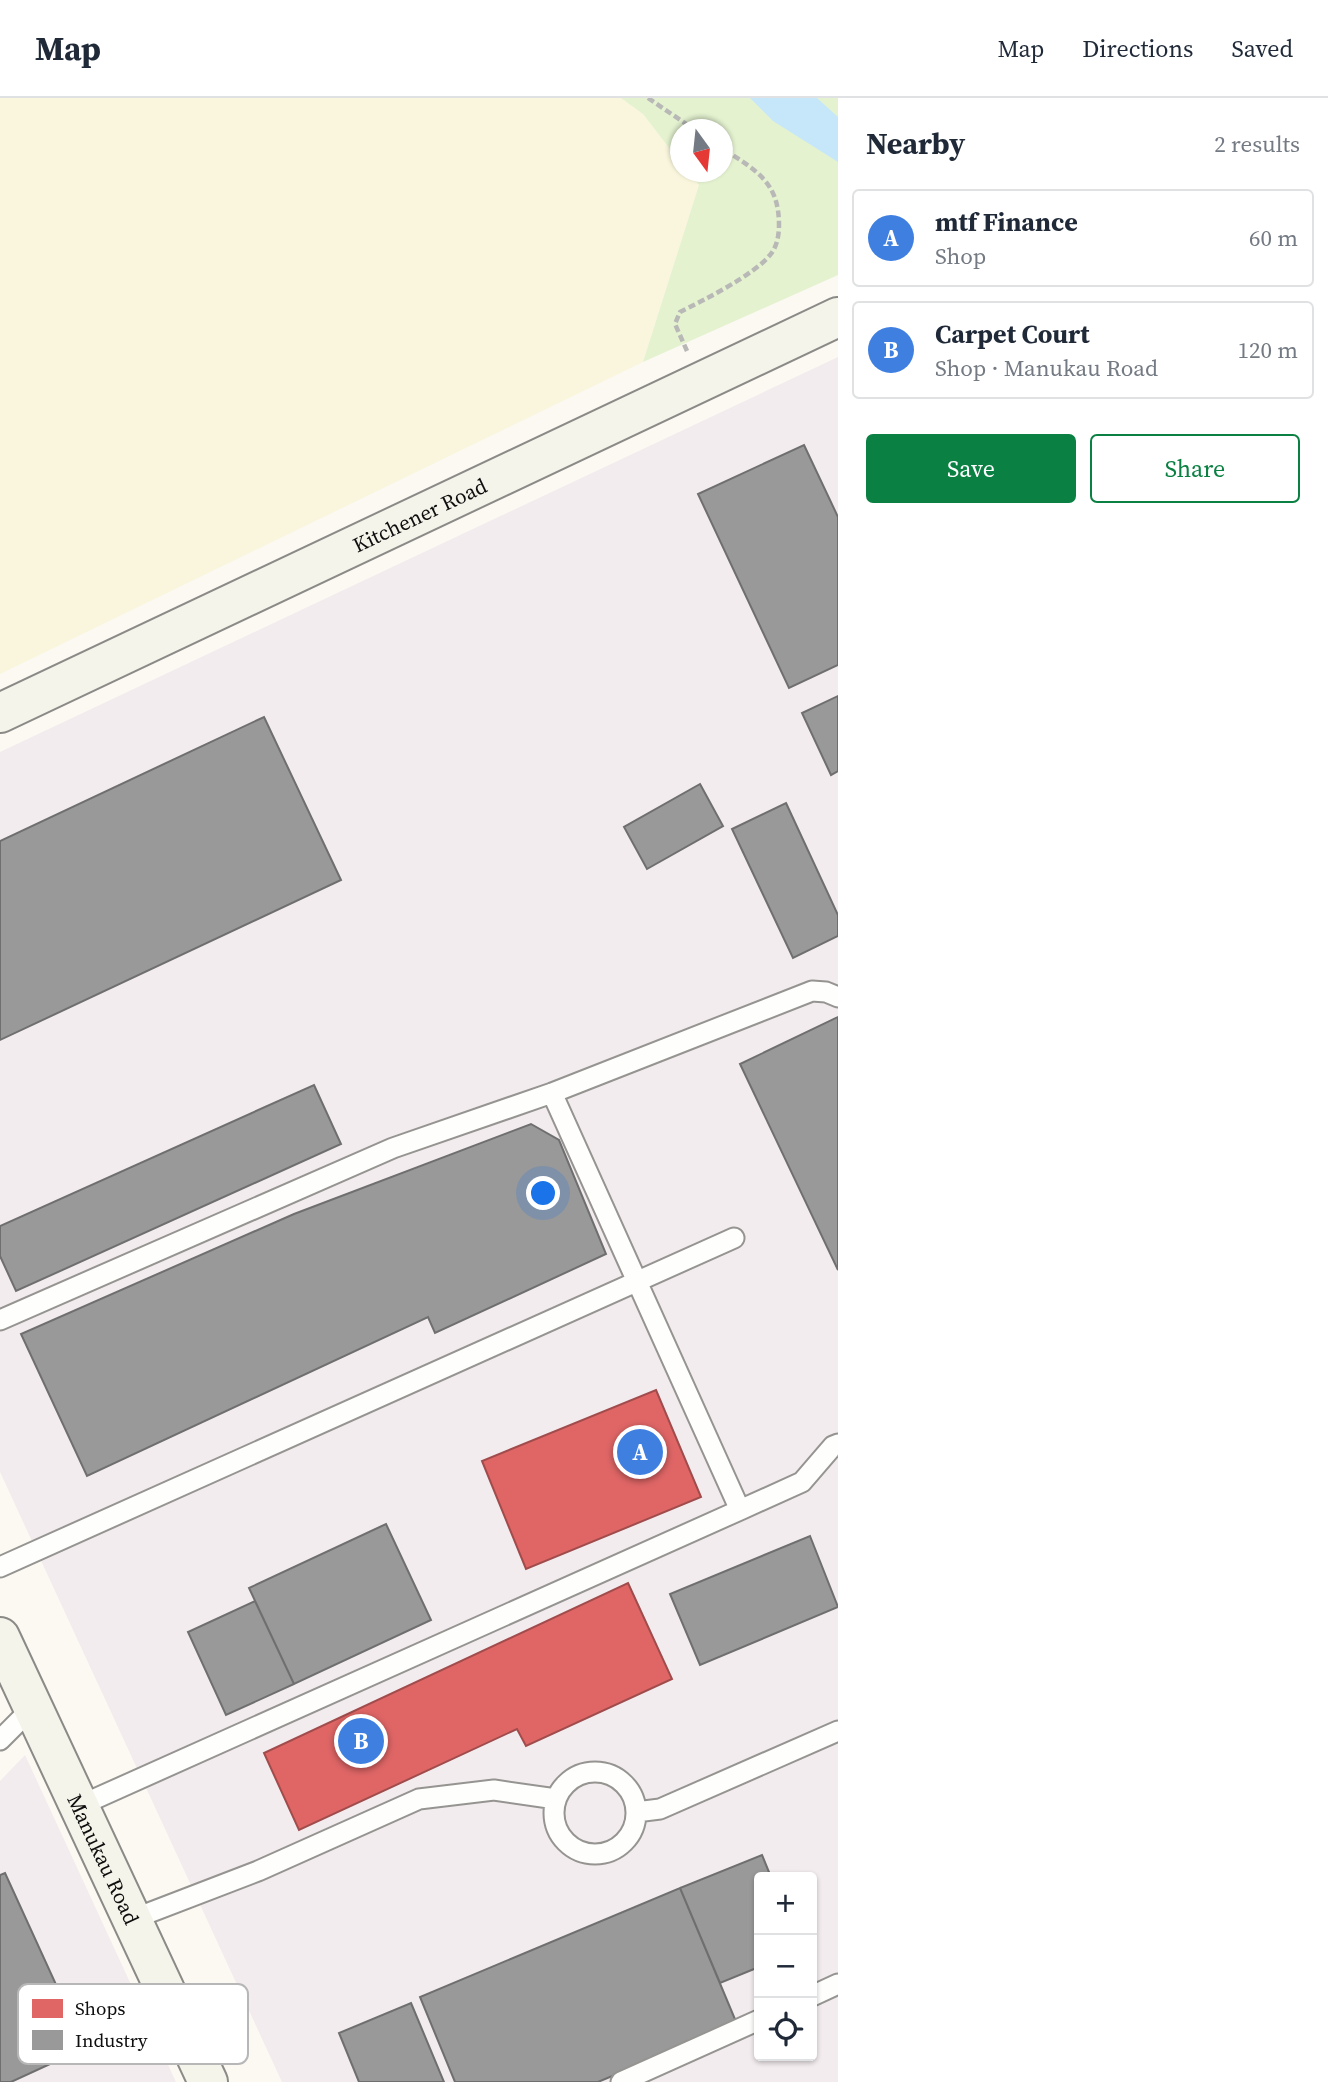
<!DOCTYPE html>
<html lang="en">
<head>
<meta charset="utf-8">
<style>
  body { margin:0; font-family:"Source Serif 4",serif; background:#f6f6f7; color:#1f2937 }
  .controls { position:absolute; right:21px; bottom:21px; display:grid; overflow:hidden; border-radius:7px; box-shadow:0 2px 5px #0004 }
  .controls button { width:63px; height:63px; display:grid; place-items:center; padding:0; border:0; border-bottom:2px solid #e0e1e3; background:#fff; color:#1f2937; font:35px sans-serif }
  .compass { position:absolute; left:670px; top:21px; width:63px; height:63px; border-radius:50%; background:#fff; box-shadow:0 2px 5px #0004; rotate:165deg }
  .you { position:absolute; left:544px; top:1096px; width:24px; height:24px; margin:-18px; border:5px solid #fff; border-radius:50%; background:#1a73e8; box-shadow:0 0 0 10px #1a73e833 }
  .badge { display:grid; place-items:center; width:46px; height:46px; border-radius:50%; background:#0b8043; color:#fff; font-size:23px; font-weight:700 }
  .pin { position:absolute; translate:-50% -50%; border:4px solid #fff; box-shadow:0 2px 7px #0006 }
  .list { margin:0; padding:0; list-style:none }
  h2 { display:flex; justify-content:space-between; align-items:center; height:91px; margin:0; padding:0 28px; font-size:30px }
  h2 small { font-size:23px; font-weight:400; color:#747a83 }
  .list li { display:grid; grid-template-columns:46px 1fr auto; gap:21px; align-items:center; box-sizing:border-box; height:98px; margin:0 14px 14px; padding:0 14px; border:2px solid #e0e1e3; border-radius:7px }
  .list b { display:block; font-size:26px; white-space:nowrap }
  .list p { margin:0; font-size:23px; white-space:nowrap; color:#747a83 }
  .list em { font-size:23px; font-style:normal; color:#747a83 }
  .actions { display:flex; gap:14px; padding:21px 28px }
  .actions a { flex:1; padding:16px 0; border:2px solid #0b8043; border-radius:7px; text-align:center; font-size:24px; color:#0b8043 }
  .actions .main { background:#0b8043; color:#fff }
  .icon { flex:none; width:38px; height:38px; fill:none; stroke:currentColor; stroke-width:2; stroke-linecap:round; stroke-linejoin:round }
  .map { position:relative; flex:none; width:838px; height:1984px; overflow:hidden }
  header { display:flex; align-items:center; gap:42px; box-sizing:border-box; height:98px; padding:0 35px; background:#fff; border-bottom:2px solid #e0e1e3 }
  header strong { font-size:33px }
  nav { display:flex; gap:38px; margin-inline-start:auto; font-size:24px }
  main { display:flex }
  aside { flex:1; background:#fff }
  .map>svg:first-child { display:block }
  .industrial { fill:#f3ecef; fill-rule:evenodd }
  .farmland { fill:#f9f6dd }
  .green { fill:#e4f2d0 }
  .water { fill:#c5e7f9 }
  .shops { fill:#e06666; stroke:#a14c4c; stroke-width:2 }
  .industry { fill:#999; stroke:#6f6f6f; stroke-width:2 }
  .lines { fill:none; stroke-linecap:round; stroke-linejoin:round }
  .lane-casing { stroke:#959491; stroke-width:23 }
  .secondary-casing { stroke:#8b8a87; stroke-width:42 }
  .path { stroke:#b8b8b6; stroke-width:4.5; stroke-dasharray:7 3.5; stroke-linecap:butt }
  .lane { stroke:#fefefd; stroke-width:19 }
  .secondary { stroke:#f5f4ea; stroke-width:38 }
  .labels { text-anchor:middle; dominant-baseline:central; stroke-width:7; stroke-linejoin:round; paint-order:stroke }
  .street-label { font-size:21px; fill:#0e0e0e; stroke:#fff }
  .key { fill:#fff; stroke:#b7b7b7; stroke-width:2 }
  .key-label { font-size:19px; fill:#0e0e0e }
</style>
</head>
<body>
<header>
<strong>Map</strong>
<nav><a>Map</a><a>Directions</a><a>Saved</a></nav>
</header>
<main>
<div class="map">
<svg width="838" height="1984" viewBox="0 0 838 1984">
  <rect width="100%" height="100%" fill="#fbf9f2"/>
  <path class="industrial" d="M838,259V1984H282L0,1374V654ZM759,1779H812V1958H759Z
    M25,1657L176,1984H0V1683Z"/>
  <path class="farmland" d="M0,0H621L643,16L680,64V74H688L699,87L643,264L0,576Z"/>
  <path class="green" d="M621,0H838V177L643,264L699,87L688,74H722V32H680V64L643,16Z"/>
  <path class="water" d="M750,0H817L838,19V64L773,23Z"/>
  <path class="shops" d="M656,1292L701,1399L526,1471L482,1363Z
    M628,1485L672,1581L526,1648L517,1631L299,1732L264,1655Z"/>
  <path class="industry" d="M804,347L838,419V567L789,590L698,396Z
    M838,598V673L831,677L802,615Z
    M264,619L341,782L0,942V743Z
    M700,686L723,728L647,771L624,729Z
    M786,705L838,817V838L793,860L732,731Z
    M838,919V1172L740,966Z
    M314,987L341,1046L16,1193L0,1158V1128Z
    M531,1026L559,1042L606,1156L435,1235L428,1219L87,1378L21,1236L294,1116Z
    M386,1426L431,1522L294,1586L249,1490Z
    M810,1438L838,1509L700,1567L670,1496Z
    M255,1503L294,1586L226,1617L188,1534Z
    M762,1757L771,1779H759V1869L720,1885L680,1790Z
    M5,1775L85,1950L11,1984H0V1777Z
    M680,1790L737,1926L598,1984H455L420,1899Z
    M411,1905L444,1984H359L339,1935Z"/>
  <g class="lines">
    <g class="lane-casing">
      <path id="lane" d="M0,1222L393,1050L552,995L812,893L826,894L838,899
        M740,1412L802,1384L833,1348L838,1346
        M0,1469L734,1140
        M0,1642L33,1609
        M554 1715a41 41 0 1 1 82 0a41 41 0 1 1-82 0Z
        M79,1708L740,1412L552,995
        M636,1714L660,1711L838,1633
        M133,1821L258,1773L419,1701L494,1692L556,1701
        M812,1898L838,1886
        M621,1984L759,1922"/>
    </g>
    <g class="secondary-casing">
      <g id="secondary">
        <path id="s1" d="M0,615L838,219"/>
        <path id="s2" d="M0,1539L208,1984"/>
      </g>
    </g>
    <path class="path" d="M648,0L695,32
      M687,253L675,226L680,214C704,202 754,177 770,157C777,149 779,137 779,127C779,83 755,72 722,50"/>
    <use href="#lane" class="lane"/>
    <use href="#secondary" class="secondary"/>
  </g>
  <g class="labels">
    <g class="street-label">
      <text stroke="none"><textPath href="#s1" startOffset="464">Kitchener Road</textPath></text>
      <text stroke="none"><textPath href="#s2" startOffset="245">Manukau Road</textPath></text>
    </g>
  </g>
  <rect x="18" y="1886" width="230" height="80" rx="10" class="key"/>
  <rect x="32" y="1901" width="31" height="19" fill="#e06666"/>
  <rect x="32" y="1932" width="31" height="20" fill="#999"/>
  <g class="key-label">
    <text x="75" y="1917">Shops</text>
    <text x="75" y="1949">Industry</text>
  </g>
</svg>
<div class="controls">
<button>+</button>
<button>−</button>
<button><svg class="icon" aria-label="locate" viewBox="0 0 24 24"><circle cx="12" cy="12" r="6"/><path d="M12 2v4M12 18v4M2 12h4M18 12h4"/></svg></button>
</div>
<svg class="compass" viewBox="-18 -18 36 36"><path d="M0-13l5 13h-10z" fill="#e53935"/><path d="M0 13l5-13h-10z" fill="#747a83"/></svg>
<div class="you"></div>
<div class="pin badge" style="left:640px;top:1354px;background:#3f7fe0">A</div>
<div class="pin badge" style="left:361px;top:1643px;background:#3f7fe0">B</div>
</div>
<aside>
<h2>Nearby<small>2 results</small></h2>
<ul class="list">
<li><span class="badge" style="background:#3f7fe0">A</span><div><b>mtf Finance</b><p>Shop</p></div><em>60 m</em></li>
<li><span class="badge" style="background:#3f7fe0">B</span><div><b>Carpet Court</b><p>Shop · Manukau Road</p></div><em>120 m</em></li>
</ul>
<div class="actions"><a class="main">Save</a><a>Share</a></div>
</aside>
</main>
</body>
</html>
